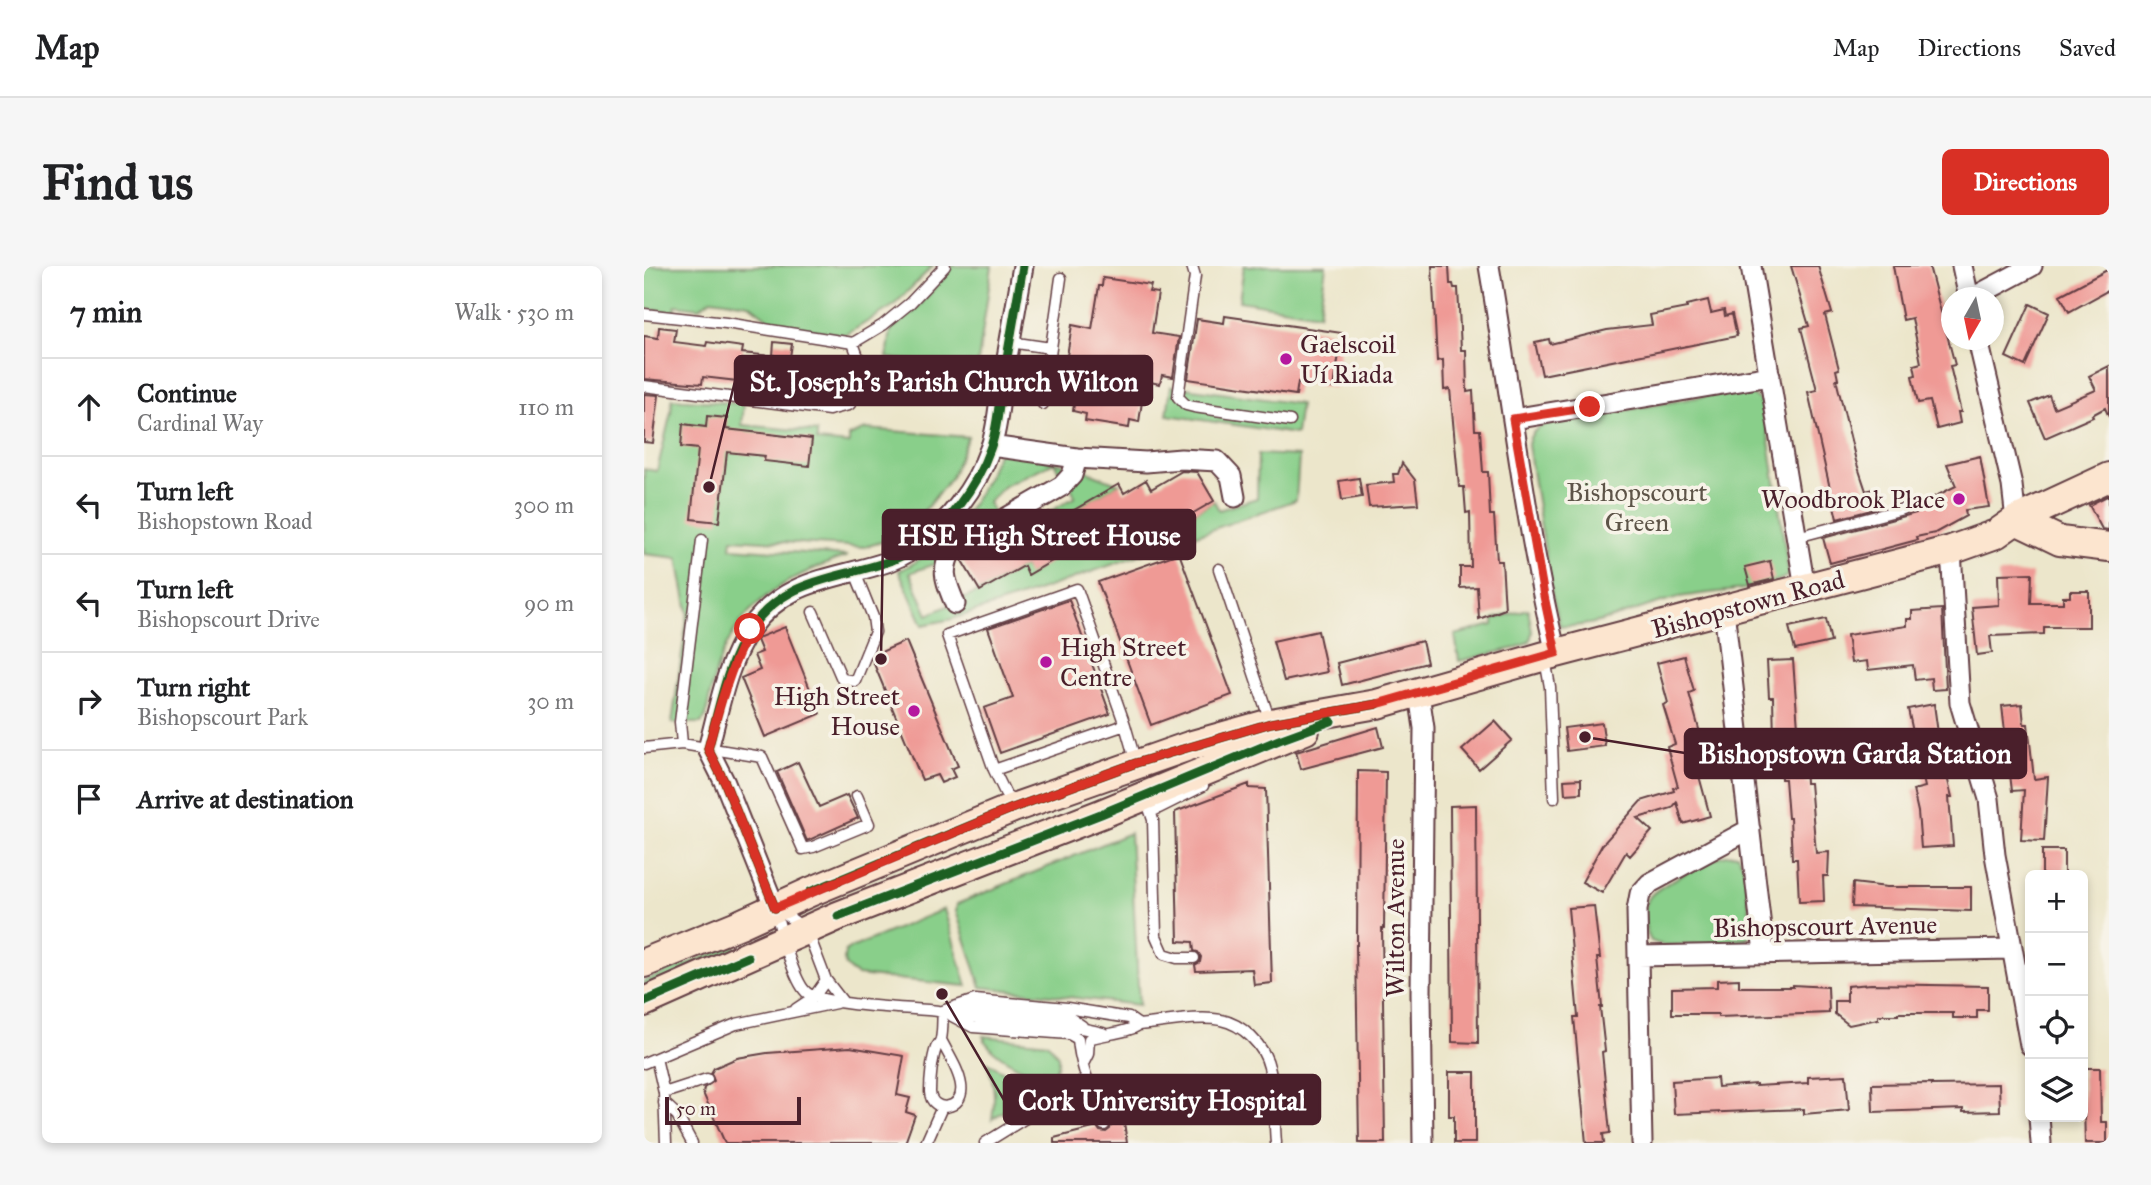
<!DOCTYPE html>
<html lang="en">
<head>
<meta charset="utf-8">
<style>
  body { margin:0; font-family:"IM FELL Great Primer",serif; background:#f6f6f6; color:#202124 }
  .controls { position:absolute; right:21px; bottom:21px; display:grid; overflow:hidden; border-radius:10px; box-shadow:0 4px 10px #0003 }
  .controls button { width:63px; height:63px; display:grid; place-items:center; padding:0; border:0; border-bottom:2px solid #e0e0e0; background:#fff; color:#202124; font:35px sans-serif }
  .compass { position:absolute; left:1297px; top:21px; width:63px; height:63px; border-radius:50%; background:#fff; box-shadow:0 4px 10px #0003; rotate:189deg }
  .scale { position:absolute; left:21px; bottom:18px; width:136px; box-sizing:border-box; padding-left:7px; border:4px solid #4a1f2b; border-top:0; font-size:19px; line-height:24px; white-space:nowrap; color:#4a1f2b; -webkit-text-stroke:5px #f7f3e8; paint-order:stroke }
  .stop { position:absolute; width:21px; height:21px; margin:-16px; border:5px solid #d93025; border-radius:50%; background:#fff }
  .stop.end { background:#d93025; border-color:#fff; box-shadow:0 2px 7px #0008 }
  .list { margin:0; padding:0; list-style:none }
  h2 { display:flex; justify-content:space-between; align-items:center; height:91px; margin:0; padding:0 28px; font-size:30px }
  h2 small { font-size:23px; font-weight:400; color:#757577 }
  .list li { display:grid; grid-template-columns:46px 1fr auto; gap:21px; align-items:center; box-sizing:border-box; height:98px; padding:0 28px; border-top:2px solid #e0e0e0 }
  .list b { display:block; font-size:26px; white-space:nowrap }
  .list p { margin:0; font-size:23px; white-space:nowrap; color:#757577 }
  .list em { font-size:23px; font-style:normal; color:#757577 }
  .icon { flex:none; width:38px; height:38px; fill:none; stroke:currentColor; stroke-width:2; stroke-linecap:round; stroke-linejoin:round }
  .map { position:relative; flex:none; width:1465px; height:877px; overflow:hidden; border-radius:10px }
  header { display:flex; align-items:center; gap:42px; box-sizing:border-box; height:98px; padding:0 35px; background:#fff; border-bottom:2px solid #e0e0e0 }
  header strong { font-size:33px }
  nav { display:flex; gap:38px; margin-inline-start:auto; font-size:24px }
  .intro { display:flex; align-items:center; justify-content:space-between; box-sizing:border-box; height:168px; padding:0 42px }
  h1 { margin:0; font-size:49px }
  .button { padding:18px 32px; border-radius:10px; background:#d93025; color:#fff; font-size:24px; font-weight:700 }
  main { display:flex; gap:42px; padding:0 42px }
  aside { flex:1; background:#fff; border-radius:10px; box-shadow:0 4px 10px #0003 }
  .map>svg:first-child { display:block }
  .green { fill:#89cf8a; stroke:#6a775a; stroke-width:2 }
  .building { fill:#ef9a95 }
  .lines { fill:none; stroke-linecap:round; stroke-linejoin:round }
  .lane-casing { stroke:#623d43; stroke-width:13 }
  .street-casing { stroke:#623d43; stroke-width:23 }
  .secondary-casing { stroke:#623d43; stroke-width:32 }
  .lane { stroke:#fff; stroke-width:10 }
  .street { stroke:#fff; stroke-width:19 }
  .secondary { stroke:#fce5cf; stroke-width:28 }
  .cycleway-casing { stroke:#f7f3e8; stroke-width:13 }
  .cycleway { stroke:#1b5e20; stroke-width:9 }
  .route { stroke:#d93025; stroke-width:9 }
  .poi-dot { fill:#b5179e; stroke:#f7f3e8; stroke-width:2.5 }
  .labels { text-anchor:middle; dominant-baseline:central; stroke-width:7; stroke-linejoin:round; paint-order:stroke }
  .poi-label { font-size:26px; fill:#4a1f2b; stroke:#f7f3e8; text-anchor:start }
  .park-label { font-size:26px; fill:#5d5448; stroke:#f7f3e8 }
  .street-label { font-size:26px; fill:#4a1f2b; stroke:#f7f3e8 }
  .leader { fill:none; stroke:#4a1f2b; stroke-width:2.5 }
  .callout-dot { fill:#4a1f2b; stroke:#f7f3e8; stroke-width:2.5 }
  .callout { fill:#4a1f2b; stroke:#4a1f2b; stroke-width:2.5 }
  .callout-label { font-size:28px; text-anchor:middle; font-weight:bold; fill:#fff }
</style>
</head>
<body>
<header>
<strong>Map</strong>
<nav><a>Map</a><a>Directions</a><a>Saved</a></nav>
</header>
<div class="intro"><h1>Find us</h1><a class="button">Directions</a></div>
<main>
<aside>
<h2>7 min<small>Walk · 530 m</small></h2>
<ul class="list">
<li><svg class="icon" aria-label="ahead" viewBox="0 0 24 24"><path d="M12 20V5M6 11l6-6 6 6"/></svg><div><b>Continue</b><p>Cardinal Way</p></div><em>110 m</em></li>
<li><svg class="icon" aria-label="left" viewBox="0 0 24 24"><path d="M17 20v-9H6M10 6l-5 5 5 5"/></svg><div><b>Turn left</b><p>Bishopstown Road</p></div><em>300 m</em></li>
<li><svg class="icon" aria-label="left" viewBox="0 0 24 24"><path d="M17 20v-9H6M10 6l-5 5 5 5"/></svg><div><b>Turn left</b><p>Bishopscourt Drive</p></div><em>90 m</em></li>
<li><svg class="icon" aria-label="right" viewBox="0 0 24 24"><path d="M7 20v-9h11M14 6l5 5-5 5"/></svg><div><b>Turn right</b><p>Bishopscourt Park</p></div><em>30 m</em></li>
<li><svg class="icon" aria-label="arrive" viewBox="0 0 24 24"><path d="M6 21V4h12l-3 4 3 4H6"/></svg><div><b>Arrive at destination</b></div></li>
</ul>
</aside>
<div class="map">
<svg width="1465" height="877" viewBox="0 0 1465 877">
  <rect width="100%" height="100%" fill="#f7f3e8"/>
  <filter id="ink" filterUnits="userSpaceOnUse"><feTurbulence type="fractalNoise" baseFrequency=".0143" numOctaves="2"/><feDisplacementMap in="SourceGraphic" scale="14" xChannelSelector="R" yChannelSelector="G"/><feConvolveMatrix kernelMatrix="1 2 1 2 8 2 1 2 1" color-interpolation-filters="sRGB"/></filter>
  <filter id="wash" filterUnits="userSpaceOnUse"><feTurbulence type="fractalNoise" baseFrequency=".00686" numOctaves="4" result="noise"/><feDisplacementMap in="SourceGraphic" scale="28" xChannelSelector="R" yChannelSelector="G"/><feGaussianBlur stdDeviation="1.57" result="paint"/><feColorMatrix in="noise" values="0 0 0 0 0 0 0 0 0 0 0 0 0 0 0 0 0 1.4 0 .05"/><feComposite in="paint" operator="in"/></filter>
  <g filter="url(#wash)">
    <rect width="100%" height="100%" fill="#ece6cb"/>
    <path class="green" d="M0,0H289L249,40L203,68L196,69L130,57L105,38L67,33L55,42L32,39L30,46L0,43Z
      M309,0H348L333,103L243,92L247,63L270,46Z
      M600,0H682L675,48L595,35Z
      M527,120L656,138L652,168L523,149Z
      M1094,124C1106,127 1114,130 1120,141L1145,309C1115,327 1066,324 1032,332C994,341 956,362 916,360L908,329L884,179C886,168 890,164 900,159Z
      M28,133L100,138L98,159L173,166V175L205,178V170L222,163L324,171L307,212L271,256L244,274L221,281L88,273L87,282L204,290C116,319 75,357 62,451L57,457H28L44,346L34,292L0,288V203L13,205L27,146Z
      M359,182L426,200L417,210L410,196L360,220L344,237L350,247L301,279L293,307L290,298L266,307L284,349L336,325L380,300L385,308L427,284L405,246L431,231L427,221L440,204L475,218L431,244L495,260L499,267L523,253L528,260L570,235L575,244L613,232L614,188L655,190L652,234L376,331L308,353L279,359L255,305C292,288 323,251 341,216C348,204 349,192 359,182Z
      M884,343L888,366L886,375L872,382L815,395L811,369L849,359V353Z
      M486,567L495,739L337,721L312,645L313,638Z
      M1093,588L1100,600L1108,663L1103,674L1093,678L1018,679L1007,675C1000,663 997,645 1005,632C1010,622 1070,591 1082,589C1085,588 1089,589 1093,588Z
      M300,643L323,720L213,709C202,703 197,696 202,684Z
      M90,679L92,683L0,722V715Z
      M339,770L404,777L414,790C415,801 410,808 400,812C382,805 345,790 339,770Z
      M343,796L370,812L394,822L348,853C352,831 350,816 343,796Z"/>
    <g id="blocks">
      <path class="building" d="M788,0H805L806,18H809L810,22H814L817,84H822L823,126L829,125L831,164H836L839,206H844L846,249H850L853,295H858L861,343L835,353L833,321L816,322V301H827L826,246L822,247L820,221H815L806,123L800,124L799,94L793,95Z
        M1147,0H1174L1188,47L1181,49L1195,103L1192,104L1194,113H1192L1212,195L1222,225L1230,223L1235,242L1193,253L1164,126L1173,124L1157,62L1165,60Z
        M1249,0H1285L1311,99L1306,100L1317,146H1314L1316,157L1293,163L1286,135L1274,137L1268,110L1272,109L1270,99L1277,97L1268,52L1259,54Z
        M1465,3V24L1425,46L1416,29Z
        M459,12L507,19L505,26L514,27L508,67L535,71L529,111L518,109L516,118L501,115L495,156L486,154L485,162L441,155L442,148L429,145L435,104L421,102L428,59L448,63L455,20H458Z
        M1064,34L1067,47L1080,44L1081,50L1088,48L1093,70L898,109L891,76L905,73L906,78L963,64L1008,59L1006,49L1043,42V39Z
        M1386,38L1405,47L1381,100L1362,91Z
        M581,50L698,67L690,122L654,116L652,129L544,113L553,53L580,57Z
        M15,61L32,63L30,76L62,80L63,76L99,81L98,87L129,90L130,76L148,78L146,91L185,96L180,133L92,123L93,115L59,111L58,118L0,113V70L14,72Z
        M1465,100V151L1461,142L1448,149L1449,151L1401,172L1386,137L1405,129L1410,142L1452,124L1445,110Z
        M0,128L15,129L9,177L0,176Z
        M63,150L83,152L82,163L168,173L165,200L120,195L121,190L83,186L75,256L47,253L54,183L37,181L39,158L62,161Z
        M1336,190L1345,241L1321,244L1322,250L1291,267L1272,271L1273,274L1186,297L1179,272L1272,247L1270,241L1312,220L1303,198Z
        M758,197L771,214L774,238L725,241L722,219L750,216L749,208H754Z
        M538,205L553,206L570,235L527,260L523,253L499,267L495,260L454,284L447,272L384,309L380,300L336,325L317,293L362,266L364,270L405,246L411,255L475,218L480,227L502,214L507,223Z
        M715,212L718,231L698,234L695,215Z
        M1465,229V264L1458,263L1445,239Z
        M535,287L588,429L507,459L454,316Z
        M1126,295L1130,313L1106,319L1101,301Z
        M1388,307L1387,337H1419V331H1426V325H1445V361H1400V368L1346,370L1348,387L1333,389L1328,341L1355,339L1354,308Z
        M425,334L466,448L356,487L340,442L369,432L344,362Z
        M1298,343L1302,423L1288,424L1287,412L1271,414L1269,399L1224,404L1223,395L1207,397L1203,369L1263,360V353H1268V345Z
        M1182,353L1187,376L1151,384L1145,361Z
        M141,361L176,448L121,471L97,412L116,404L110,389L118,386L113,374L116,371Z
        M674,365L683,406L640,415L629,375Z
        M262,375L314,500L307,503L311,511L297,517L293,509L278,514L228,393L230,389Z
        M778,375L783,397L698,419L693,397Z
        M1040,390L1050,425L1045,427L1056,467L1048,469L1059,509L1055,510L1066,550L1039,558L1033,536L1028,542L994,552L1008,565L986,590L982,586L958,627L938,616L958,579L997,535L1030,525L1029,522L1034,521L1023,481L1031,478L1019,439L1024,437L1013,397Z
        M1149,394L1155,475H1160L1162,517H1166L1172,587L1185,586L1184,610H1179L1180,635L1155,636L1153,593H1148L1146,552H1144L1141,513H1137L1135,473H1130L1129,431H1125L1123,395Z
        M1290,438L1296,482L1308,531H1305L1309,580L1277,582L1274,546L1269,524L1281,521L1264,443Z
        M1378,438L1380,458H1384L1390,513L1404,511L1400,575L1377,574L1380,524L1368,525L1358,440Z
        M851,455L868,474L835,503L818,484Z
        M958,457L961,480L923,485L920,462Z
        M734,461L739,481L657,503L652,486Z
        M154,496L175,541L203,529L214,552L163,575L133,506Z
        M714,505L742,506L740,662H738L741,877H715L712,679H713Z
        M937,513V527L921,528L920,514Z
        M605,518V522L622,523L628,717L610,719L608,703L552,705L551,699L556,696L557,691L554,686L550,685L549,676L534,675L531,546Z
        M832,539L834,777L808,776L806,540Z
        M1398,584H1420V609H1398Z
        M1209,617L1243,621H1327V645L1208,641Z
        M950,640L956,692H953L958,741H956L961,785L958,786L966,867L959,868L960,877H942L930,751H934L924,642Z
        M1095,713V721H1149V719L1184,721L1185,747L1074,751V748H1028V722L1073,721V714Z
        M1227,718L1344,720V744H1333V752H1309V747H1254V749H1234V753L1205,759L1191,748V735H1203V720Z
        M206,781L260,790L253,829L266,832L262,846L271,849L261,877H81L59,827L60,822L70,815L67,807L70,802L93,792L123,787Z
        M1439,802H1456L1457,856H1463V877H1441Z
        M805,806H831V877H810V850H805Z
        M1202,809L1205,844L1160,848V843L1030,848L1028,815L1073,812L1074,821L1112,818V820L1164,817V811Z
        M1288,817V819L1355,818L1356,845L1319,846V843L1229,846L1228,818Z
        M480,856L483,877H410V872L453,861L456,865L462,866L466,863L467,858Z"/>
    </g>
  </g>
  <g filter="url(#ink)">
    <use href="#blocks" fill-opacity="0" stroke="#623d43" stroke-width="2"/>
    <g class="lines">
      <g class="lane-casing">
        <path id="lane" d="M548,0L551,10L534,131L542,139L550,141L646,155
          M0,48L82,57L209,77L239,59L266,37L301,0
          M366,76L407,82
          M0,120L185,144L205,139L210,133L216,96L209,77
          M399,138L417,12
          M1153,271L1259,243
          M575,303L626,455
          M169,346L198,413L211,415L231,366L229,351L210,304
          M901,393L906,421L910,532
          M38,478L36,456L58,274
          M0,482L38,478L118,491L159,583L169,581L225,558L213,530
          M350,504L481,459
          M502,533L509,554L512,670L520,688L533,692H550
          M367,539L350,504L303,369L433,323L481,459L492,497
          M507,546L559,520
          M135,644L163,664L182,714L199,736
          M132,646C136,663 150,715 162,726C178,740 268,742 294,745C307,746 319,749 331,751C374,756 417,756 459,767
          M152,743L170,731L182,714
          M301,744L331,734L423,742L485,752L495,759
          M313,744L330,743L423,750L438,760
          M308,750L329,761L425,768L434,773C436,802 450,831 460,859
          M297,774C304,788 315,804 317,819C321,845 287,848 286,826C286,814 288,793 292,782C294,778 296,777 297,773C299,764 298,754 299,745
          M12,792L20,827L22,877
          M440,796L444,788L445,773C461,767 481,768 495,759C519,757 554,749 577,754C598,758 620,779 625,801C631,823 630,854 632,877
          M0,797L92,758L192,737
          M20,827L63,813
          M20,837L33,849L48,877
          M282,877L298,841
          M341,877L435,819L442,811"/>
      </g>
      <g class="street-casing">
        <path id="street" d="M845,0C867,129 881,260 912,387
          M1107,0L1161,322
          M1318,0L1325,32
          M1328,32L1388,0
          M1334,74L1368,219L1372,254
          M869,153L1126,110
          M347,180L433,192L502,196L537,193L573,195L587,210L591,231
          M1307,284L1316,437L1345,533L1351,589L1386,779
          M311,338C302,315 296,307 308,283L418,220L428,209L433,192
          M1080,344L1120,687
          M775,428L780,462L777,727L779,877
          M131,642L81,517L64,483C75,443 82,398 106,363C143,311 192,314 246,295C272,285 298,261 315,239C328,222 339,203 346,183C353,166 354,144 357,126C364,84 372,42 379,0
          M994,690L1368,683
          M1395,851L1397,877
          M998,877L993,644L996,628L1006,617L1106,563"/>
      </g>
      <g class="secondary-casing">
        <path id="secondary" d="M1372,254L1416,275L1465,281
          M0,697L96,658L166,626L369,542L545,480L627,457L733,438L901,390L1307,284L1352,268L1372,254L1465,211
          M0,736L194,650L457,548L661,464"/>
      </g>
      <use href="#lane" class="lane"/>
      <use href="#street" class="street"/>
      <use href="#secondary" class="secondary"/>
      <g class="cycleway-casing">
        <path id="cycleway" d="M166,626L369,542L492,497L627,457L733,438
          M131,642L81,517L64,483C75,443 82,398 106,363C143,311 192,314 246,295C272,285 298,261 315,239C328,222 339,203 346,183C353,166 354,144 357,126C364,84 372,42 379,0
          M194,650L457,548L635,474L687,455
          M0,736L104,691"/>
      </g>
      <use href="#cycleway" class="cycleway"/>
    </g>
  </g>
  <g class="lines" filter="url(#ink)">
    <path class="route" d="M106,363C86,402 75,441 64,483L81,517L131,642L369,542L492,497L627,457L733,438L912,387L900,330L869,153L946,141"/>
  </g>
  <g class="poi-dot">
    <circle cx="642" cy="93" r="7"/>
    <circle cx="1315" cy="233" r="7"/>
    <circle cx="402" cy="396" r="7"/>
    <circle cx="270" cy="445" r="7"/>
  </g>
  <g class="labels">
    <g class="poi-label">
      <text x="656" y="78">Gaelscoil<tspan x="656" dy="30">Uí Riada</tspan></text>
      <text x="1301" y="233" text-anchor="end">Woodbrook Place</text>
      <text x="416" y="381">High Street<tspan x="416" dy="30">Centre</tspan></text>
      <text x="256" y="430" text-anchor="end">High Street<tspan x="256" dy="30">House</tspan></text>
    </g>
    <g class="park-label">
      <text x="993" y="226">Bishopscourt<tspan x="993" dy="30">Green</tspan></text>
    </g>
    <g class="street-label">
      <text transform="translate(1104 338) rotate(-15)">Bishopstown Road</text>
      <text transform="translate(751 652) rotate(-90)">Wilton Avenue</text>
      <text transform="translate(1181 660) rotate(-1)">Bishopscourt Avenue</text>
    </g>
  </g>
  <path class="leader" d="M65 221L91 115M237 393L239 269M941 471L1041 487M298 728L360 834"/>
  <g class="callout-dot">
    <circle cx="65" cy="221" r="7"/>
    <circle cx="237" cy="393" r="7"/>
    <circle cx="941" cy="471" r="7"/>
    <circle cx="298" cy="728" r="7"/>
  </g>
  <g class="callout">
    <rect x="91" y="90" width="417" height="49" rx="7"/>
    <rect x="239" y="244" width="312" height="49" rx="7"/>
    <rect x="1041" y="463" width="341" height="49" rx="7"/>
    <rect x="360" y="809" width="316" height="49" rx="7"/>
  </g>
  <g class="callout-label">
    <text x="300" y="125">St. Joseph's Parish Church Wilton</text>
    <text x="395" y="279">HSE High Street House</text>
    <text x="1211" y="497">Bishopstown Garda Station</text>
    <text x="518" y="844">Cork University Hospital</text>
  </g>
</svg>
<div class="controls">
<button>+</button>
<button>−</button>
<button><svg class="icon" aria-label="locate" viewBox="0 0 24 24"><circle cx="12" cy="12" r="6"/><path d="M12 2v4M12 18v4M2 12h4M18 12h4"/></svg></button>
<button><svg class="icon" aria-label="layers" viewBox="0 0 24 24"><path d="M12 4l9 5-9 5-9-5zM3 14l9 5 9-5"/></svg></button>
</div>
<svg class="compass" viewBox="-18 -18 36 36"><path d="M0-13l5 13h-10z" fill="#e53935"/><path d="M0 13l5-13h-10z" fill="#757577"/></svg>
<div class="scale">50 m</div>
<div class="stop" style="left:106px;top:363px"></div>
<div class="stop end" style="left:946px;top:141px"></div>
</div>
</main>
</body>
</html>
